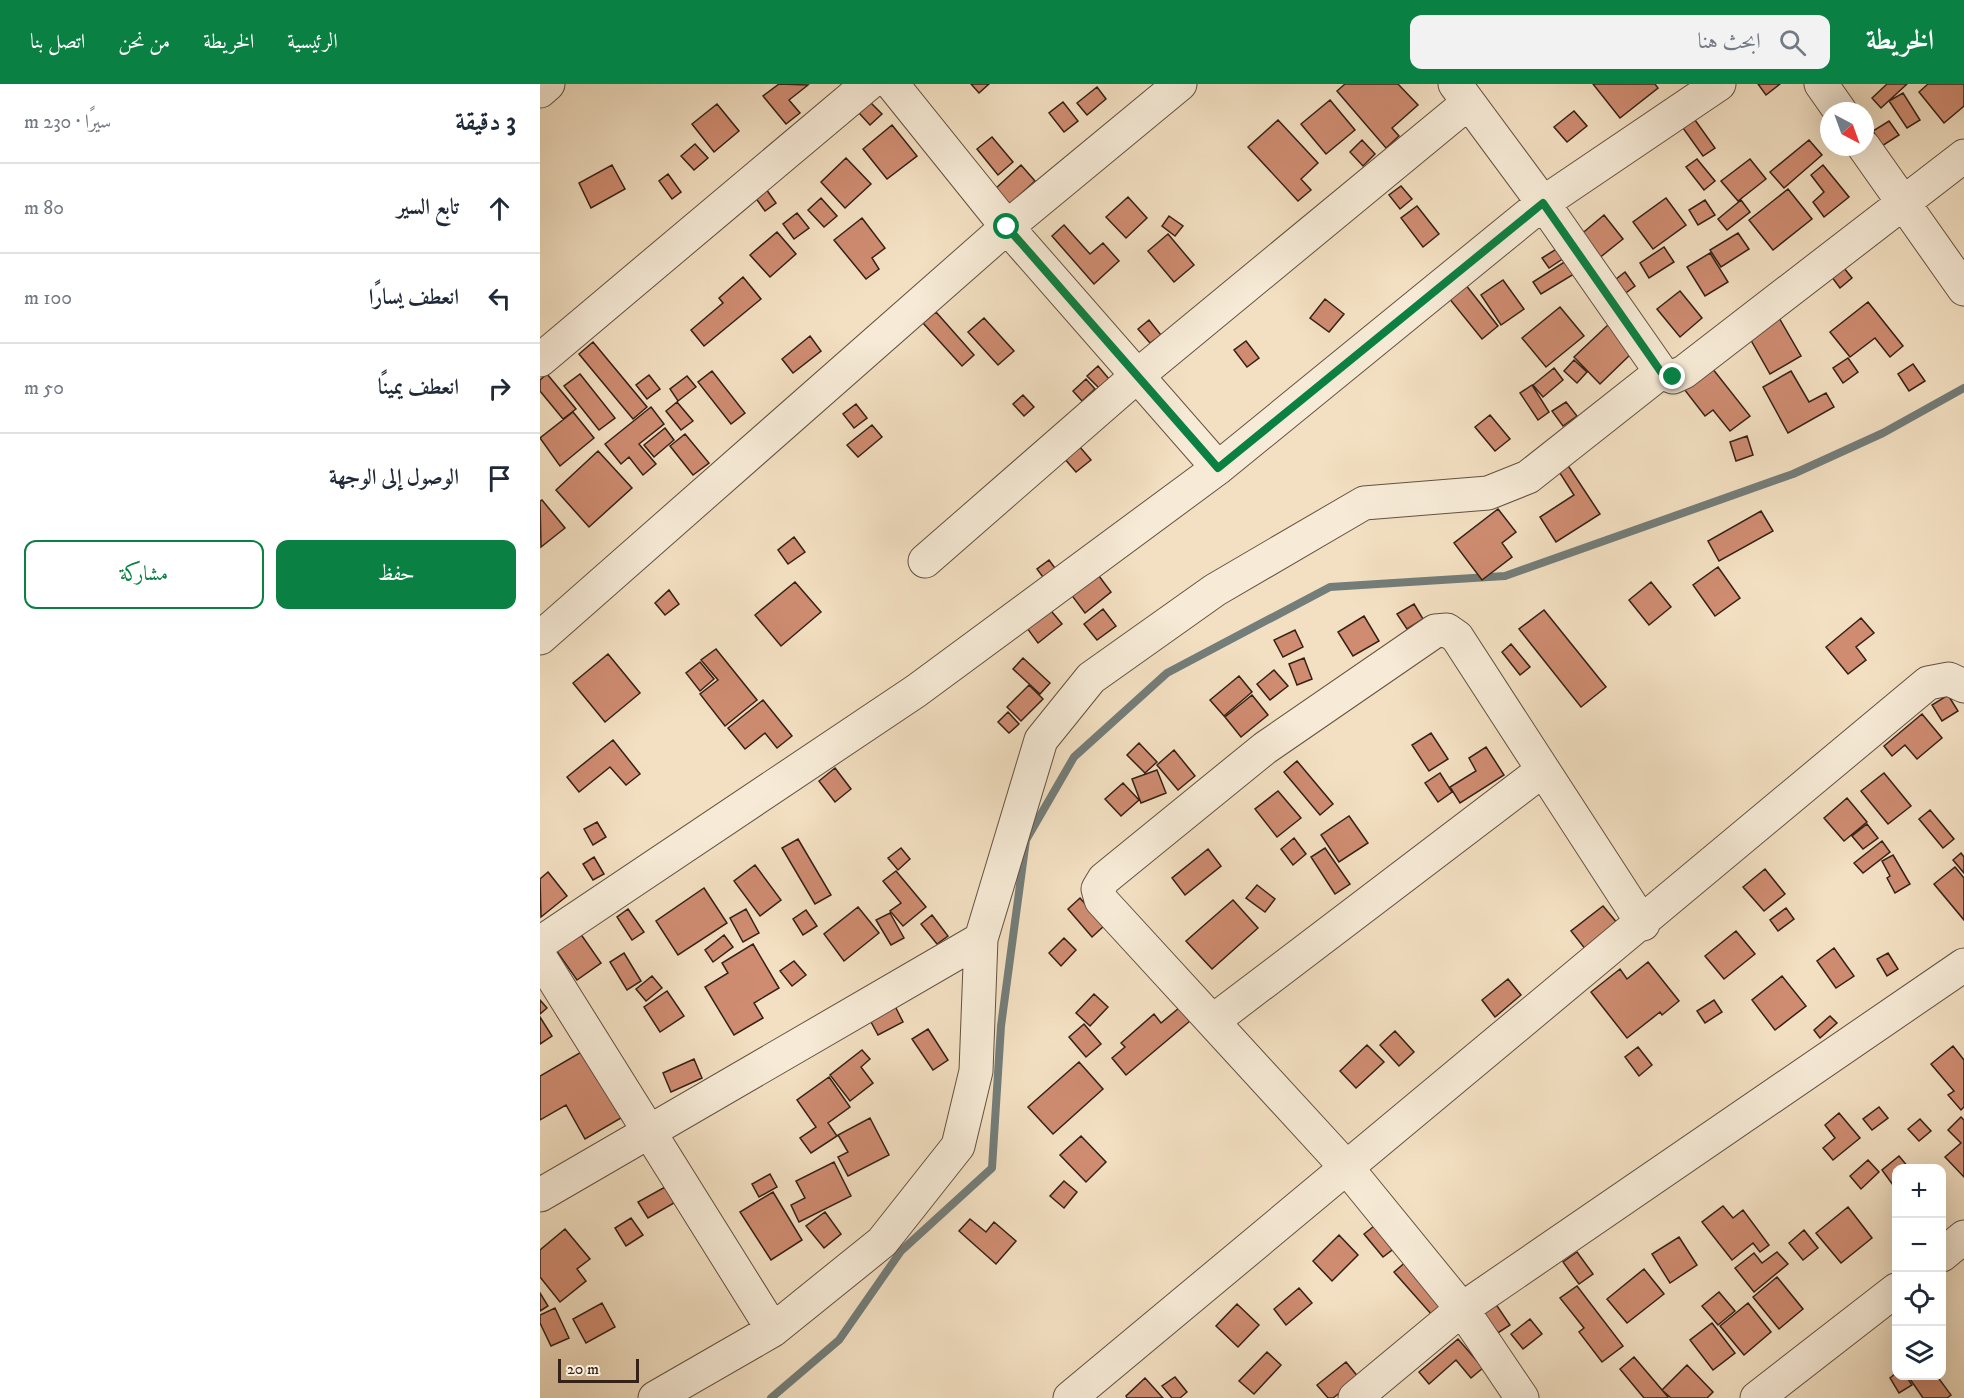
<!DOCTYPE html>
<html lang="ar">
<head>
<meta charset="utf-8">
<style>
  body { margin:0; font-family:"IM FELL DW Pica",Amiri,serif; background:#f2f2f3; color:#1f2937; direction:rtl }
  .controls { position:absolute; right:18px; bottom:18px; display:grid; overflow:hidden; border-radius:12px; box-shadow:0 6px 24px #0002 }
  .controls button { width:54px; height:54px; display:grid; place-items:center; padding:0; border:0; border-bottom:2px solid #e0e1e3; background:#fff; color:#1f2937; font:30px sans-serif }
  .compass { position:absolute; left:1280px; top:18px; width:54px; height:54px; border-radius:50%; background:#fff; box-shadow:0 6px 24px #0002; rotate:139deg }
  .scale { position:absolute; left:18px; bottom:15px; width:81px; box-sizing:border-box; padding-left:6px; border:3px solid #352117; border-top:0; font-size:16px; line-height:21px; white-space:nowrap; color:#352117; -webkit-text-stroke:4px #f7ebd7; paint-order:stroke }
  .stop { position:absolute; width:18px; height:18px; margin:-14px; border:4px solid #0b8043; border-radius:50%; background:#fff }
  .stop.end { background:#0b8043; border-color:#fff; box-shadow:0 2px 6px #0008 }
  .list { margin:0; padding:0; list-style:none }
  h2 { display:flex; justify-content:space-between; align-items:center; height:78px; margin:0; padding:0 24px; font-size:26px }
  h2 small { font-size:20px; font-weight:400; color:#747a83 }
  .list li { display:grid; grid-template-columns:39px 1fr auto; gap:18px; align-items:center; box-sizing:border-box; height:90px; padding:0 24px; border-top:2px solid #e0e1e3 }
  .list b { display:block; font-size:22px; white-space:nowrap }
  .list em { font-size:20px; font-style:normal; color:#747a83 }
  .actions { display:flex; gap:12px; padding:18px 24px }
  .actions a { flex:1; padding:14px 0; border:2px solid #0b8043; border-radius:12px; text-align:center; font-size:21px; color:#0b8043 }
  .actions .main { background:#0b8043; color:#fff }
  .icon { flex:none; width:33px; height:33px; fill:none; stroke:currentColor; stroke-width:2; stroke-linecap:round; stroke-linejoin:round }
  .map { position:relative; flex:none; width:1424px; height:1314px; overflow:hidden; direction:ltr }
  header { display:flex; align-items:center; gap:36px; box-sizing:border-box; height:84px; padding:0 30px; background:#0b8043; color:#fff }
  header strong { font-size:28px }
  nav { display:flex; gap:33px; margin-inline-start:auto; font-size:21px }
  .search { width:420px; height:54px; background:#f2f2f3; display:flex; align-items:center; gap:15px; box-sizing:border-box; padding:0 21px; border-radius:12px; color:#747a83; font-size:22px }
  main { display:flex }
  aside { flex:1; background:#fff }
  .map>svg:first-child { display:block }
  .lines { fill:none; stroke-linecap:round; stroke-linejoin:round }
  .stream { stroke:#737d79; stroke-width:8 }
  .building { fill:#cf8c71; stroke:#352117; stroke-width:1.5 }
  .minor-casing { stroke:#645142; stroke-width:35 }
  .minor { stroke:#f7ebd7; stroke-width:33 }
  .route { stroke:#0b8043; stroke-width:8 }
</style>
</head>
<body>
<header>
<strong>الخريطة</strong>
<div class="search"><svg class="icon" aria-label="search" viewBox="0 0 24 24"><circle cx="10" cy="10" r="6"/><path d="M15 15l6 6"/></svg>ابحث هنا</div>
<nav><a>الرئيسية</a><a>الخريطة</a><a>من نحن</a><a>اتصل بنا</a></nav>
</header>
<main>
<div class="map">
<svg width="1424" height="1314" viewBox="0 0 1424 1314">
  <rect width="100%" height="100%" fill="#f3e0c2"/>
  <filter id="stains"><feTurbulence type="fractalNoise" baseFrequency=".00333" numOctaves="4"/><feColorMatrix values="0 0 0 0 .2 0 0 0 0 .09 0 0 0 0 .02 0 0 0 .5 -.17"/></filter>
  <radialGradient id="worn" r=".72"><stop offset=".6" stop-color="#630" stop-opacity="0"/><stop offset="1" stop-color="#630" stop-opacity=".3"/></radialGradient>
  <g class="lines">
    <path class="stream" d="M231,1314L299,1256L361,1167L452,1084L461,942L486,756L534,673L627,589L790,503L965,492L1253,390L1343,349L1424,304"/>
  </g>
  <path class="building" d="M239,0L268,1L249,16L260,29L246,40L223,12Z
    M431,0H449L439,9Z
    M805,0H858L878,21L852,44L859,52L846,64L797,7Z
    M1053,0H1115L1118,4L1080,34Z
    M1218,0H1240L1226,11Z
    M1347,0H1367L1341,24L1332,14Z
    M1388,0H1424V22L1404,39L1379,8Z
    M557,3L566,15L547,31L537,19Z
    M1363,9L1380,36L1367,44L1349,17Z
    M790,16L815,46L786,70L761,40Z
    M330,18L342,30L330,41L319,29Z
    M523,18L538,37L524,48L509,29Z
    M177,20L199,47L174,68L152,40Z
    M1034,27L1047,42L1027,58L1014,43Z
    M738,36L778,79L761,95L771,106L758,117L708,63Z
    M1155,36L1175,64L1163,72L1143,44Z
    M1349,37L1359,51L1342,62L1333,47Z
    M352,41L377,72L347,95L323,65Z
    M452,53L473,78L458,91L437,65Z
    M822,56L835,70L823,82L810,68Z
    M1269,56L1282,71L1244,104L1230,88Z
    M155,60L168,74L154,86L141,72Z
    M306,74L331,100L305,124L281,98Z
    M1157,75L1175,97L1164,106L1146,83Z
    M1210,75L1226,95L1198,117L1181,97Z
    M72,81L85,105L51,124L39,99Z
    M481,81L495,97L469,121L455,105Z
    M1283,81L1309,113L1284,133L1273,118L1284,108L1271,91Z
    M128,90L141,108L132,115L119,97Z
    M861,102L872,115L860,125L849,111Z
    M226,105L236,119L225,127L215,113Z
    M1248,105L1272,135L1233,166L1209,136Z
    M588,113L607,134L586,154L566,133Z
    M281,114L297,132L284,143L268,126Z
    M1126,114L1146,141L1113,165L1093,138Z
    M1165,116L1175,131L1158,141L1149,126Z
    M1201,116L1210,128L1187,146L1178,135Z
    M877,122L899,150L883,163L861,134Z
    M257,129L269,144L254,155L243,140Z
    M1064,131L1083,155L1058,175L1039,152Z
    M629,132L643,142L635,152L622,142Z
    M322,134L345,164L332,174L339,185L326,195L294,156Z
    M524,141L550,170L563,159L579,177L554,200L512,152Z
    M237,148L256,170L230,193L210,171Z
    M1198,149L1209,165L1181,183L1170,166Z
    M628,150L654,181L634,198L608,167Z
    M1124,163L1134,178L1109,194L1100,179Z
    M1018,164L1024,174L1009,184L1002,174Z
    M1170,169L1188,198L1165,212L1147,183Z
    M1026,177L1034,190L1001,210L993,198Z
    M1300,179L1312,194L1300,204L1288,188Z
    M1085,188L1095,202L1079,214L1070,200Z
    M203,193L221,215L164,262L151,246L183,219L179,214Z
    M963,196L984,225L961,241L941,211Z
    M925,200L958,242L942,255L908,213Z
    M1140,207L1162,234L1140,253L1117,225Z
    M785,215L804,230L789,248L770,234Z
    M1328,218L1363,262L1350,273L1335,254L1310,273L1290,248Z
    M1020,223L1044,252L1006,283L982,254Z
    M396,228L434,271L422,282L383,239Z
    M1238,232L1261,272L1230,290L1208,251Z
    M444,234L474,267L458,281L428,248Z
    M609,236L621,251L610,259L598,245Z
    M1069,240L1094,267L1060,300L1034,273Z
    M270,252L281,267L253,289L242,275Z
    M706,257L719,274L707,283L694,266Z
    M53,258L107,323L93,335L39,270Z
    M1308,274L1318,288L1303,299L1293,284Z
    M1034,276L1047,288L1037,299L1024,287Z
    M1373,280L1385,297L1369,307L1358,290Z
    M558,282L569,295L559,304L547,292Z
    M1014,284L1023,296L1003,313L993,301Z
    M1172,284L1210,332L1190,347L1173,326L1165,332L1144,305Z
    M172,287L205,329L191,340L158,298Z
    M1251,287L1269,318L1286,309L1294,323L1248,349L1223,303Z
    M7,290L36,325L23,335L0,307V296Z
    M40,290L75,334L59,346L24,302Z
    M109,291L120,305L107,315L96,301Z
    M147,292L156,303L138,317L130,305Z
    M546,295L555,305L542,317L533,307Z
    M992,301L1009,328L998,336L980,309Z
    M483,311L494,323L484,332L473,320Z
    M137,318L153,337L141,346L126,327Z
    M1026,318L1037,332L1023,342L1012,327Z
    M316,320L327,334L314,344L303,330Z
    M111,323L124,340L99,360L116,380L103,391L89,373L81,380L65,360Z
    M33,328L54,354L20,382L0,354Z
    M950,331L970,355L955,367L935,343Z
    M332,341L342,353L318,373L307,361Z
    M125,344L134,356L114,373L104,361Z
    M145,350L169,379L153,391L130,362Z
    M1207,352L1213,371L1196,377L1190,358Z
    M539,362L551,376L536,388L524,374Z
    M58,367L92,404L49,443L16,406Z
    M1025,377L1060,430L1016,458L1000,433L1034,411L1016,383Z
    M2,416L25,444L1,463L0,417Z
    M958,425L976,448L962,459L972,473L942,496L914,459Z
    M1221,427L1233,447L1179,477L1168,457Z
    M254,453L265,468L248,480L238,466Z
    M509,476L520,491L508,500L497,485Z
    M1178,483L1200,514L1175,532L1153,501Z
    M556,488L571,508L545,529L530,509Z
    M255,498L281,528L241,562L215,531Z
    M1111,498L1131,523L1109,541L1089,516Z
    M129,506L139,520L125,531L115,519Z
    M874,520L883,535L867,545L857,530Z
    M507,522L522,540L498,559L484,540Z
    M563,525L576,542L557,556L544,540Z
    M1004,526L1066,603L1041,623L979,545Z
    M824,532L839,557L813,572L798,548Z
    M1321,534L1334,549L1316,563L1326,576L1308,590L1286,563Z
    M755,546L763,563L743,573L734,556Z
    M971,560L990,583L980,591L962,568Z
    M176,565L217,616L185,642L160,610L178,596L161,576Z
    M68,570L100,609L65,638L33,599Z
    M483,574L510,599L500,610L473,585Z
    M764,574L772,595L757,601L749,580Z
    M160,578L174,595L160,607L146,589Z
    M734,586L748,602L730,616L717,600Z
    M699,592L712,608L684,632L670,616Z
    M489,601L503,615L481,637L467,623Z
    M712,611L728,631L701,653L685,633Z
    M1408,611L1418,627L1402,637L1392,621Z
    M223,616L252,652L237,664L225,649L205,665L188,644Z
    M468,628L479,640L469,649L458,638Z
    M1382,630L1402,654L1377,675L1365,661L1352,672L1344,662Z
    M891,649L908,675L889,687L872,661Z
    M73,656L100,690L86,701L70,683L39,708L27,693Z
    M599,659L617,678L605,689L587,671Z
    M946,663L964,691L920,719L910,703L936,687L929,674Z
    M634,666L655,692L638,706L617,681Z
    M757,677L793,720L780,731L744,688Z
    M295,684L311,705L295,718L279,697Z
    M617,686L626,709L601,719L592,695Z
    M900,689L912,708L898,718L885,699Z
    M1344,689L1371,722L1348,740L1321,707Z
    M583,699L599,716L581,732L565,715Z
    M738,707L761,734L737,753L715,725Z
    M1307,714L1327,738L1304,757L1284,734Z
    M1390,726L1414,755L1403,764L1379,735Z
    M809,732L828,759L799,778L781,751Z
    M57,738L66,753L53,761L44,745Z
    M1327,740L1338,754L1323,765L1312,752Z
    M754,754L766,770L753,781L741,765Z
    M258,755L291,811L275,820L242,764Z
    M1342,757L1350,768L1323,789L1314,779Z
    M361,764L370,775L358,786L348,774Z
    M785,764L810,800L795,810L771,773Z
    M668,765L681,782L645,811L632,794Z
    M1421,769L1424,773V789L1413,776Z
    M1353,771L1370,800L1355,809L1347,794L1350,792L1342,777Z
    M54,773L64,790L53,796L43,780Z
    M215,781L241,816L220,832L194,797Z
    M1415,783L1424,794V836L1394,800Z
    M1225,785L1245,810L1224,827L1203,803Z
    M356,787L386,823L363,842L350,827L361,819L343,797Z
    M8,788L27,812L1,833L0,795Z
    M717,801L735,815L725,828L706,814Z
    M164,804L187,839L138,871L116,837Z
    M540,814L564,842L552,853L528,825Z
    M693,816L718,844L672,885L646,857Z
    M1063,822L1078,840L1046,866L1031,847Z
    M318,823L339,849L304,877L284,850Z
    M1246,824L1254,835L1238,847L1230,836Z
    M88,825L104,848L92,856L77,833Z
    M206,825L219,849L203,858L190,834Z
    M266,826L277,842L263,851L253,835Z
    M350,829L364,854L351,861L336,836Z
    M392,831L408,852L397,860L381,840Z
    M1196,847L1215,870L1184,895L1165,872Z
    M40,849L61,879L37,896L16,866Z
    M184,851L193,863L173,878L165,866Z
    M524,854L536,866L521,882L509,869Z
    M213,860L239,904L214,919L223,934L194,951L165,903L188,889L182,879Z
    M1294,864L1314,892L1296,904L1277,877Z
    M84,869L101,897L87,906L70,878Z
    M1348,869L1358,885L1347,892L1337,875Z
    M254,877L266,891L252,902L240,887Z
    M1108,878L1139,917L1122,931L1120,928L1087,954L1051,908L1080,885L1087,895Z
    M112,892L122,904L106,917L96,905Z
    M1242,892L1266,922L1235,946L1212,916Z
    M968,895L981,911L955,933L942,916Z
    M127,907L144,932L120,948L104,923Z
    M554,910L568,923L550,942L536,929Z
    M0,916L7,924L0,930Z
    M1174,916L1182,928L1165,939L1157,927Z
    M355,922L363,938L338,951L330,936Z
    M639,924L650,937L586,991L572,974L585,963L581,959L614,930L621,939Z
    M1290,932L1297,939L1280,954L1274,946Z
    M0,933L12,952L0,960Z
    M544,940L561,960L546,973L529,953Z
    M388,945L408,976L393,986L372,955Z
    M855,947L874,968L859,982L840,961Z
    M827,961L844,978L816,1004L800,987Z
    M1413,962L1424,976V1023L1421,1026L1408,1011L1414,1007L1391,980Z
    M1098,963L1112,981L1099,992L1085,973Z
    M322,966L330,975L321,983L333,999L310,1017L290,991Z
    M43,967L81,1034L45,1055L26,1021L0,1036V992Z
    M154,975L162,994L131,1008L123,989Z
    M539,978L563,1005L513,1050L488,1023Z
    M289,993L310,1023L288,1039L297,1052L271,1069L260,1054L276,1043L257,1016Z
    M1339,1023L1348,1034L1332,1046L1323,1035Z
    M1299,1029L1320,1054L1293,1076L1283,1064L1295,1054L1285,1041Z
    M1421,1033L1424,1036V1093L1405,1073L1421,1059L1408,1046Z
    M330,1034L349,1071L308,1092L298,1073L308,1068L298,1051Z
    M1380,1035L1391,1047L1379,1057L1368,1045Z
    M541,1052L566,1078L546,1098L520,1071Z
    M1359,1072L1369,1084H1356V1098L1353,1101L1342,1086Z
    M1328,1076L1339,1088L1321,1105L1310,1092Z
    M294,1078L311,1112L259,1138L251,1121L265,1114L256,1097Z
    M230,1090L237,1103L219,1113L212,1100Z
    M524,1097L537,1108L524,1124L510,1112Z
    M125,1103L134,1119L108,1134L98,1118Z
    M233,1108L262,1156L231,1176L200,1128Z
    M1183,1122L1193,1134L1203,1126L1229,1161L1220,1168L1213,1159L1192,1176L1162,1138Z
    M1308,1123L1332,1154L1301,1179L1276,1149Z
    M285,1128L301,1150L284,1164L266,1142Z
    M91,1134L103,1151L86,1162L75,1144Z
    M430,1135L446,1148L454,1138L476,1157L456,1180L419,1147Z
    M838,1139L856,1163L843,1173L824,1150Z
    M25,1145L50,1175L37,1185L46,1197L20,1218L0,1193V1166Z
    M1264,1146L1278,1164L1263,1176L1249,1159Z
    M799,1151L818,1171L792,1197L773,1177Z
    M1139,1153L1157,1181L1130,1199L1112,1170Z
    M1037,1168L1053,1190L1039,1200L1023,1178Z
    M1237,1168L1248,1180L1214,1208L1195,1184L1214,1169L1222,1179Z
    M868,1176L906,1218L892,1231L854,1188Z
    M1104,1185L1124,1210L1087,1239L1067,1215Z
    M1237,1193L1263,1225L1239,1245L1213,1213Z
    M1037,1202L1083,1262L1062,1278L1039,1248L1044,1244L1020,1214Z
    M759,1204L772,1219L746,1241L734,1225Z
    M1179,1208L1195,1227L1178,1241L1162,1222Z
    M0,1209L8,1222L0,1227Z
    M951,1213L970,1241L947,1256L928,1229Z
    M62,1219L75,1243L46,1259L33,1235Z
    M1208,1219L1231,1248L1204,1271L1180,1242Z
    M697,1220L719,1241L698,1263L676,1242Z
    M15,1224L29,1254L11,1262L0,1239V1231Z
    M990,1235L1002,1250L983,1265L971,1250Z
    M1172,1239L1195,1269L1173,1286L1150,1256Z
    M918,1255L943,1284L931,1294L916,1276L889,1300L879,1288Z
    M727,1268L741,1281L714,1310L699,1297Z
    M1094,1273L1128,1313L1127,1314H1104L1080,1285Z
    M806,1278L819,1294L793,1314H788L777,1301Z
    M1147,1281L1173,1308L1167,1314H1131L1122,1306Z
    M1356,1289V1292H1366L1372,1301L1359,1309L1350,1294Z
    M1368,1292H1397L1411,1311L1407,1314H1383Z
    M635,1293L647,1308L640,1314H632L622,1302Z
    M605,1294L623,1314H587L586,1312Z"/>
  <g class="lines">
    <g class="minor-casing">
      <path id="minor" d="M352,0L467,143L678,384
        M915,0L1003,119L1121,288L1133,293L1144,288L1424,72
        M1281,0L1300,27
        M0,7L8,0
        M1324,63L1424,205
        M0,276L328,0
        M385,477L597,292L928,19
        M0,554L467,143L640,0
        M0,859L376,607L678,384L1003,119L1179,0
        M0,873L233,1246
        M673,937L1003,686
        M0,1111L441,855
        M1402,1171L1424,1153
        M115,1314L233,1246L342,1158L418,1062L436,987L441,855L501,656L551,594L675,506L824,419L948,409L988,393L1121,288
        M530,1314C815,1074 1103,839 1388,599L1409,595L1424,602
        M815,1314L922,1225L1424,881
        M982,1314L922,1225L807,1084L561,816L558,805L564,795L725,664L895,547L907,546L917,553L1103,840
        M1217,1314L1356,1206"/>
    </g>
    <use href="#minor" class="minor"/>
  </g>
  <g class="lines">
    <path class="route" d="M467,143L678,384L1003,119L1121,288L1133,293"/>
  </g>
  <rect width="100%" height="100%" filter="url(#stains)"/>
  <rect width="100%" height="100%" fill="url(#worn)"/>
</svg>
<div class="controls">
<button>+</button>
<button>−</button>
<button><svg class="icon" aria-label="locate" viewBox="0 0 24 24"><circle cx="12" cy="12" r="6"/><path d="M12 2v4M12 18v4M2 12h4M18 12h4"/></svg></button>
<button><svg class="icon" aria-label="layers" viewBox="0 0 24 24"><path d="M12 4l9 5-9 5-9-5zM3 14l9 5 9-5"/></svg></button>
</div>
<svg class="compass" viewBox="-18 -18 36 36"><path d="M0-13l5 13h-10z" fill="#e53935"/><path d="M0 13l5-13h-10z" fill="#747a83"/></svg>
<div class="scale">20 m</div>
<div class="stop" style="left:467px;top:143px"></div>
<div class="stop end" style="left:1133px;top:293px"></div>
</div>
<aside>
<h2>3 دقيقة<small>سيرًا · 230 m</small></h2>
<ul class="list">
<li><svg class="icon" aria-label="ahead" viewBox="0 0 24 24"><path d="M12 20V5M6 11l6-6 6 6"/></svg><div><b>تابع السير</b></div><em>80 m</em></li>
<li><svg class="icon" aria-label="left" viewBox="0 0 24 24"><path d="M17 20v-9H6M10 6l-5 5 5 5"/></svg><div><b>انعطف يسارًا</b></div><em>100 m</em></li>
<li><svg class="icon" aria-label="right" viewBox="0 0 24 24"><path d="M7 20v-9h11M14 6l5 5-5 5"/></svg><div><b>انعطف يمينًا</b></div><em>50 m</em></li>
<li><svg class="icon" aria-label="arrive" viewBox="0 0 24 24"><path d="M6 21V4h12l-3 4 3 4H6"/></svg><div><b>الوصول إلى الوجهة</b></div></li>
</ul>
<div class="actions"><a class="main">حفظ</a><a>مشاركة</a></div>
</aside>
</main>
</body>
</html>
